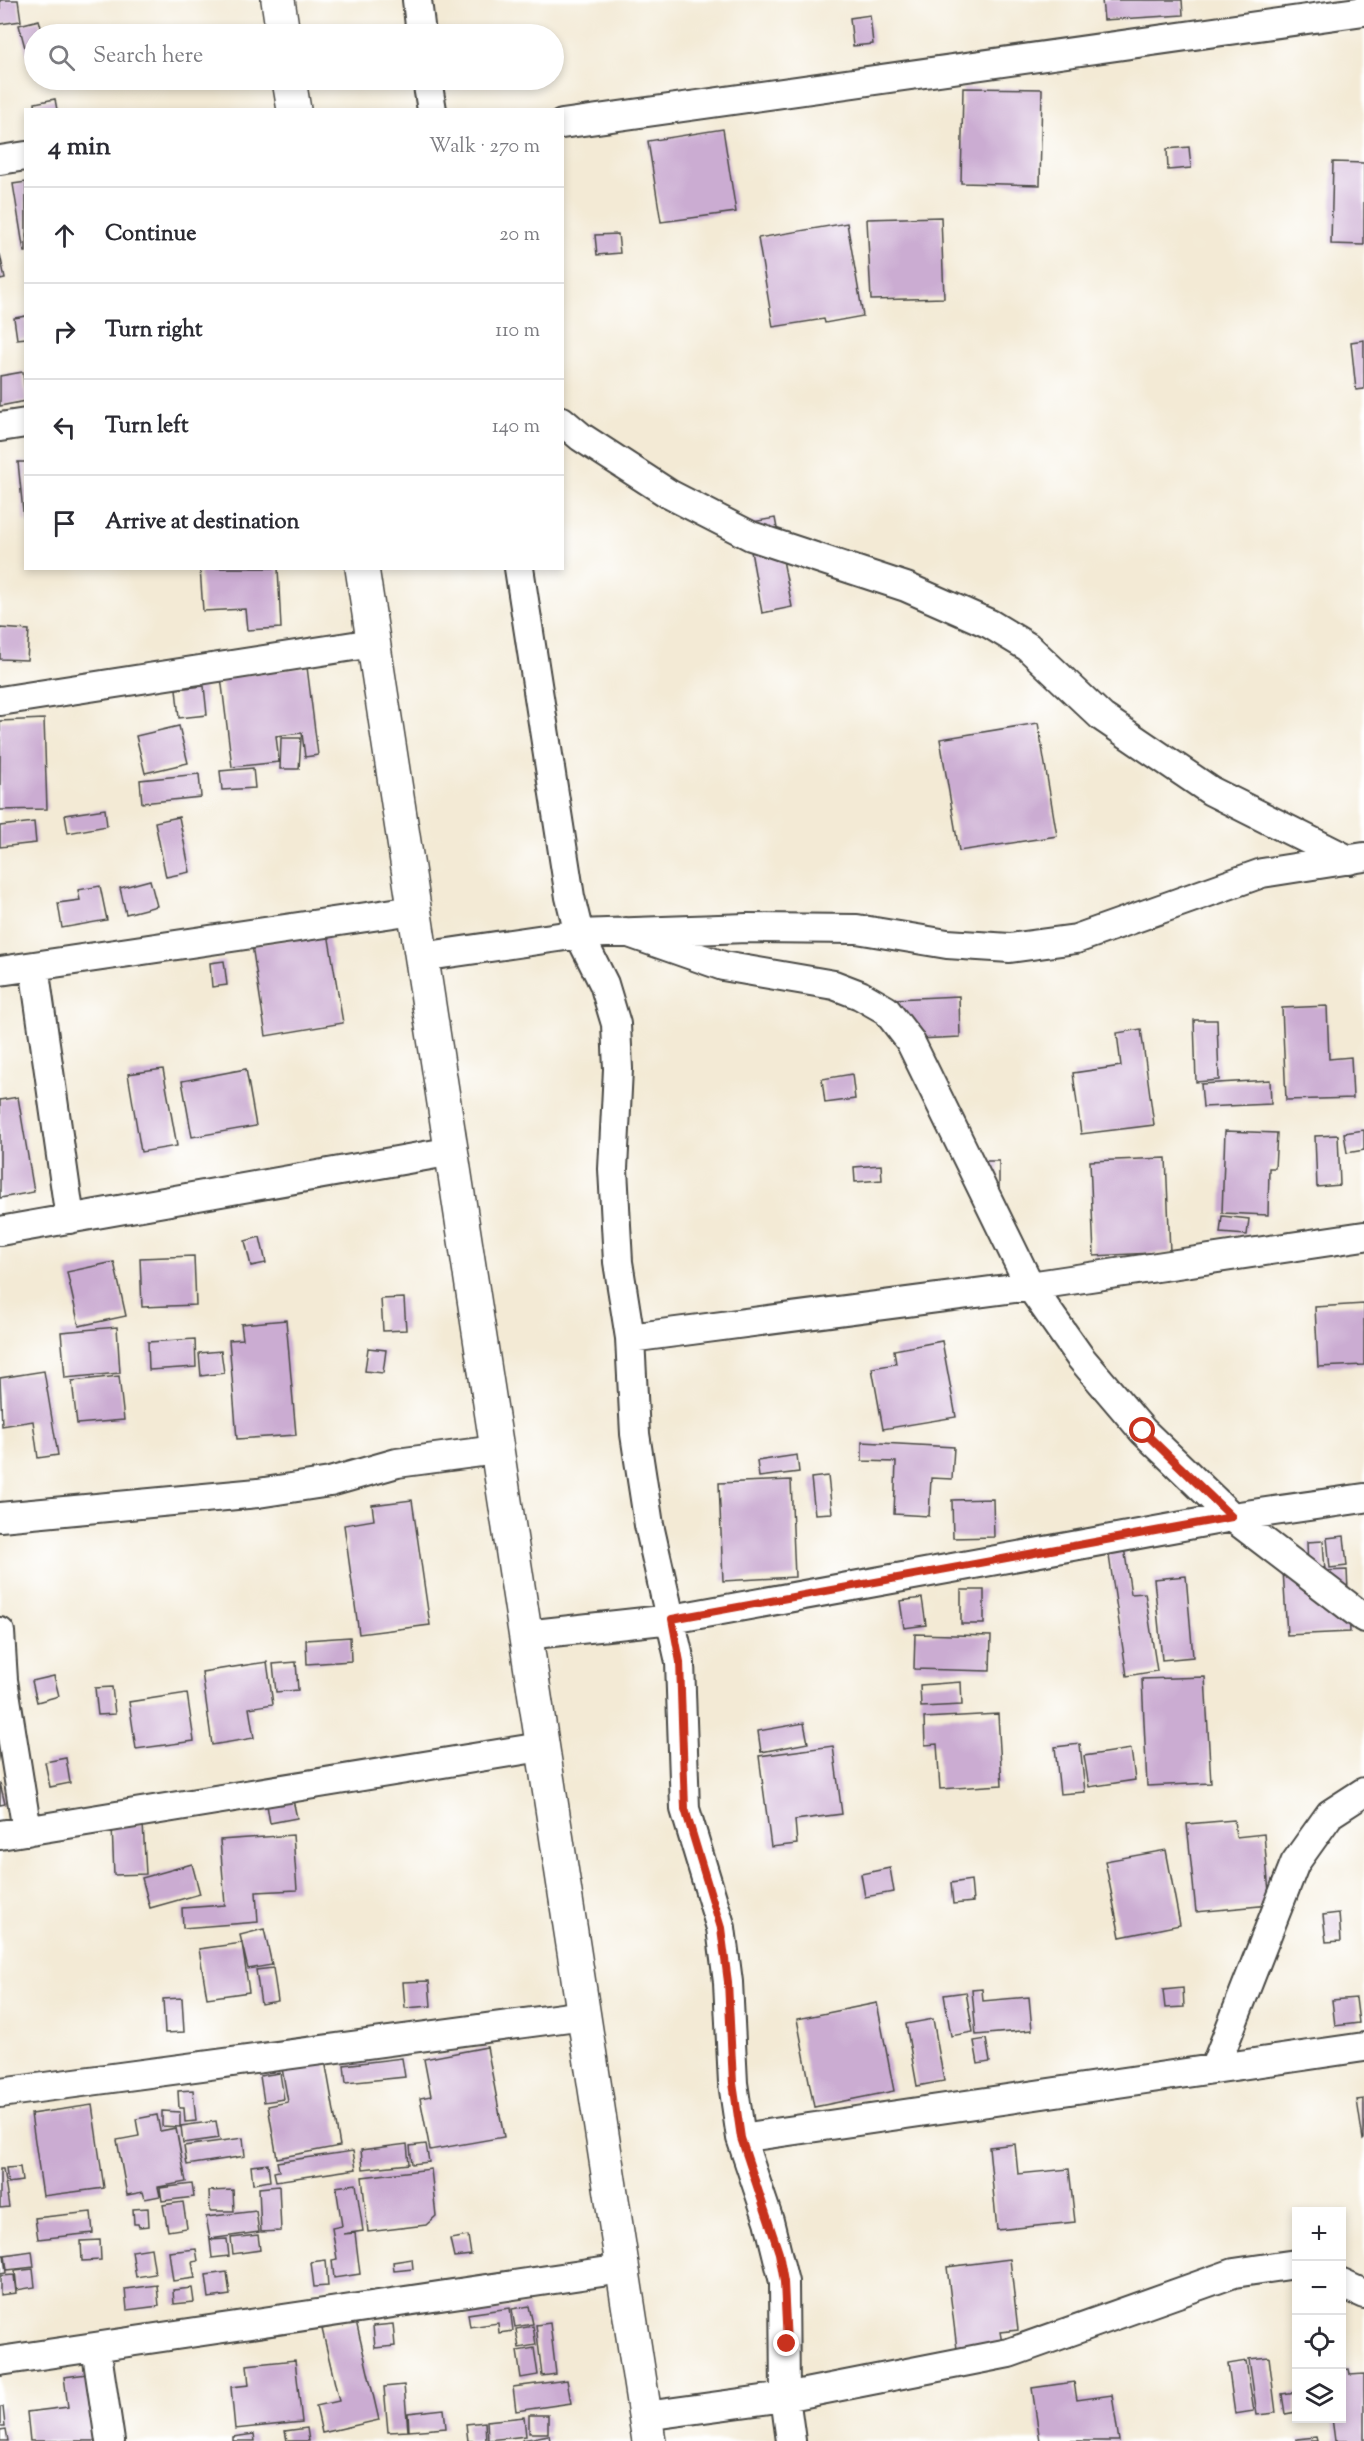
<!DOCTYPE html>
<html lang="en">
<head>
<meta charset="utf-8">
<style>
  body { margin:0; font-family:"Sorts Mill Goudy",serif; background:#f2f2f3; color:#2b2b33 }
  .controls { position:absolute; right:18px; bottom:18px; display:grid; overflow:hidden; border-radius:0px; box-shadow:0 3px 9px #0003 }
  .controls button { width:54px; height:54px; display:grid; place-items:center; padding:0; border:0; border-bottom:2px solid #e1e1e2; background:#fff; color:#2b2b33; font:30px sans-serif }
  .stop { position:absolute; width:18px; height:18px; margin:-14px; border:4px solid #c8321e; border-radius:50%; background:#fff }
  .stop.end { background:#c8321e; border-color:#fff; box-shadow:0 2px 6px #0008 }
  .list { margin:0; padding:0; list-style:none }
  h2 { display:flex; justify-content:space-between; align-items:center; height:78px; margin:0; padding:0 24px; font-size:26px }
  h2 small { font-size:20px; font-weight:400; color:#7c7c81 }
  .list li { display:grid; grid-template-columns:39px 1fr auto; gap:18px; align-items:center; box-sizing:border-box; height:96px; padding:0 24px; border-top:2px solid #e1e1e2 }
  .list b { display:block; font-size:22px; white-space:nowrap }
  .list em { font-size:20px; font-style:normal; color:#7c7c81 }
  .icon { flex:none; width:33px; height:33px; fill:none; stroke:currentColor; stroke-width:2; stroke-linecap:round; stroke-linejoin:round }
  .map { position:relative; flex:none; width:1364px; height:2441px; overflow:hidden }
  .search { position:absolute; background:#fff; box-shadow:0 3px 9px #0003; left:24px; top:24px; width:540px; height:66px; display:flex; align-items:center; gap:15px; box-sizing:border-box; padding:0 21px; border-radius:33px; color:#7c7c81; font-size:22px }
  .panel { position:absolute; background:#fff; box-shadow:0 3px 9px #0003; left:24px; top:108px; width:540px; height:462px; border-radius:0px }
  .map>svg:first-child { display:block }
  .building { fill:#cbacd2 }
  .lines { fill:none; stroke-linecap:round; stroke-linejoin:round }
  .minor-casing { stroke:#494844; stroke-width:32 }
  .tertiary-casing { stroke:#494844; stroke-width:36 }
  .minor { stroke:#fff; stroke-width:28 }
  .tertiary { stroke:#fff; stroke-width:33 }
  .route { stroke:#c8321e; stroke-width:8 }
</style>
</head>
<body>
<div class="map">
<svg width="1364" height="2441" viewBox="0 0 1364 2441">
  <rect width="100%" height="100%" fill="#fff"/>
  <filter id="ink" filterUnits="userSpaceOnUse"><feTurbulence type="fractalNoise" baseFrequency=".0167" numOctaves="2"/><feDisplacementMap in="SourceGraphic" scale="12" xChannelSelector="R" yChannelSelector="G"/><feConvolveMatrix kernelMatrix="1 2 1 2 8 2 1 2 1" color-interpolation-filters="sRGB"/></filter>
  <filter id="wash" filterUnits="userSpaceOnUse"><feTurbulence type="fractalNoise" baseFrequency=".008" numOctaves="4" result="noise"/><feDisplacementMap in="SourceGraphic" scale="24" xChannelSelector="R" yChannelSelector="G"/><feGaussianBlur stdDeviation="1.35" result="paint"/><feColorMatrix in="noise" values="0 0 0 0 0 0 0 0 0 0 0 0 0 0 0 0 0 1.4 0 .05"/><feComposite in="paint" operator="in"/></filter>
  <g filter="url(#wash)">
    <rect width="100%" height="100%" fill="#f3ead5"/>
    <g id="blocks">
      <path class="building" d="M0,0H18L21,21L0,24Z
        M1102,0H1182L1183,15L1104,20Z
        M870,15L873,44L853,46L850,18Z
        M39,20L43,34H34V62L29,63L19,25Z
        M963,88L1042,89L1040,185L961,183Z
        M55,99L57,110H36L35,103Z
        M723,129L736,212L661,222L648,141Z
        M1189,147L1191,168L1168,170L1167,149Z
        M1333,162L1364,163V245L1331,244Z
        M26,182V252H24L13,184Z
        M941,217L944,298L871,300L867,219Z
        M847,223L863,316L825,323L824,319L773,327L758,238Z
        M618,234L620,253L597,255L595,235Z
        M0,254L5,279L0,280Z
        M26,316V338L17,339L14,318Z
        M1364,340V389L1356,390L1351,342Z
        M23,372L26,401L0,406V376Z
        M18,462H26V521H24Z
        M775,518L792,607L762,613L746,523Z
        M200,568H278L281,628L247,630L245,609L203,611Z
        M0,628L29,630L27,660L0,659Z
        M307,667L318,755L305,757L302,733L276,736L279,762L232,767L221,677Z
        M204,686L207,715L179,718L176,689Z
        M44,719L47,809L0,810V721Z
        M1038,723L1057,836L959,851L940,739Z
        M179,726L188,763L145,773L136,736Z
        M281,738H301L299,769H280Z
        M253,768L255,788L222,790L220,771Z
        M199,774L201,797L142,803L140,780Z
        M105,809L107,826L68,833L65,815Z
        M179,817L190,872L166,877L155,822Z
        M34,822L36,843L0,847V826Z
        M150,880L157,906L126,914L120,888Z
        M100,886L107,920L62,928L58,903L80,900L78,890Z
        M328,933L343,1023L266,1036L252,945Z
        M224,961L227,985L212,987L210,963Z
        M959,996L960,1037L896,1040L895,999Z
        M1327,1006L1329,1059L1351,1057L1353,1098L1286,1100L1282,1008Z
        M1194,1020H1217L1219,1080L1196,1082Z
        M1141,1029L1154,1125L1081,1134L1073,1073L1121,1066L1117,1033Z
        M163,1069L177,1146L141,1152L128,1074Z
        M246,1069L256,1126L192,1137L182,1081Z
        M852,1074L855,1099L825,1103L822,1079Z
        M1270,1080L1271,1104L1203,1107L1201,1084Z
        M18,1097L34,1192L0,1198V1100Z
        M1364,1130V1150L1347,1153L1344,1133Z
        M1225,1131L1277,1133L1275,1168H1269L1268,1215L1222,1213Z
        M1338,1135L1340,1185L1317,1187L1315,1136Z
        M1166,1158L1170,1252L1094,1256L1090,1161Z
        M979,1161H999V1187L980,1188Z
        M881,1165L882,1180L855,1182L854,1167Z
        M1222,1216L1249,1219L1247,1235L1220,1233Z
        M260,1237L266,1263L251,1266L245,1241Z
        M194,1256L196,1305L142,1307L140,1258Z
        M114,1262L126,1316L79,1326L67,1272Z
        M404,1298L406,1330L383,1331L381,1299Z
        M1364,1304V1365L1318,1367L1315,1307Z
        M286,1320L296,1435L237,1439L229,1340L243,1339L241,1324Z
        M117,1327L120,1373L65,1378L61,1332Z
        M195,1339L196,1367L149,1370L148,1342Z
        M942,1341L956,1417L883,1429L872,1368L896,1364L894,1350Z
        M368,1348L386,1350L383,1373L365,1371Z
        M221,1351L224,1373L201,1376L199,1353Z
        M44,1371L58,1455L38,1458L33,1421L2,1426L0,1378Z
        M119,1376L124,1420L77,1424L72,1381Z
        M862,1442L954,1447L952,1479L931,1478L929,1516L894,1514L896,1462L862,1461Z
        M797,1455L799,1472L759,1477L757,1461Z
        M828,1476L832,1513L815,1514L811,1478Z
        M791,1480L795,1577L723,1581L719,1483Z
        M993,1499L994,1537L953,1538L952,1500Z
        M412,1500L430,1625L359,1634L344,1525L374,1520L372,1505Z
        M1344,1536L1347,1566L1330,1568L1327,1538Z
        M1323,1541L1325,1571L1347,1570L1350,1632L1287,1635L1283,1570L1308,1569L1307,1542Z
        M1124,1547L1131,1594L1145,1593L1157,1671L1127,1676L1108,1549Z
        M1186,1576L1193,1657L1162,1660L1154,1579Z
        M961,1590H984V1624H961Z
        M922,1598L926,1625L904,1628L900,1601Z
        M915,1634L991,1636L990,1671L914,1669Z
        M350,1637L351,1661L307,1664L306,1640Z
        M267,1662L273,1704L249,1708L254,1738L212,1745L202,1672Z
        M296,1662L298,1690L276,1692L273,1664Z
        M54,1676L59,1696L37,1702L32,1681Z
        M1205,1677L1211,1783L1147,1786L1142,1679Z
        M961,1682L962,1705L921,1707L920,1685Z
        M112,1687L115,1714L98,1715L95,1688Z
        M187,1693L194,1741L136,1749L129,1702Z
        M998,1714L1002,1785L940,1789L937,1744L925,1745L924,1718Z
        M804,1723L808,1743L761,1752L758,1731Z
        M1080,1744L1085,1792L1060,1794L1055,1747Z
        M833,1746L842,1814L795,1820L797,1844L771,1847L759,1756Z
        M1131,1749L1135,1780L1089,1787L1084,1756Z
        M66,1758L70,1783L50,1787L45,1762Z
        M0,1783L5,1804L0,1805Z
        M293,1800L297,1818L270,1823L267,1805Z
        M1234,1820L1236,1837L1264,1834L1270,1905L1196,1912L1187,1824Z
        M143,1824L146,1874L114,1875L112,1826Z
        M293,1835L297,1890L256,1892L258,1922L183,1928L182,1908L225,1905L220,1840Z
        M1166,1850L1180,1925L1120,1937L1105,1861Z
        M192,1864L200,1894L150,1908L142,1878Z
        M890,1868L894,1892L865,1897L861,1874Z
        M971,1880L973,1902L953,1904L951,1883Z
        M1339,1913L1341,1941L1326,1942L1323,1915Z
        M264,1929L272,1965L248,1969L240,1935Z
        M242,1943L249,1992L207,1998L199,1949Z
        M273,1968L278,2001L261,2004L256,1970Z
        M429,1981L431,2006L405,2008L403,1982Z
        M1183,1988L1184,2007L1165,2008L1163,1990Z
        M982,1989L983,2001L1029,1997L1032,2030L976,2035L972,1990Z
        M966,1992L973,2032L951,2036L944,1995Z
        M182,1998L184,2032L165,2033L163,1999Z
        M1356,1998L1359,2023L1335,2026L1332,2000Z
        M877,2003L894,2091L814,2107L797,2019Z
        M933,2019L944,2081L917,2086L906,2024Z
        M986,2039L990,2062L978,2064L974,2041Z
        M487,2047L504,2137L430,2150L420,2098L431,2096L424,2059Z
        M402,2058L405,2077L346,2083L344,2065Z
        M325,2060L340,2146L277,2158L268,2106L288,2102L282,2068Z
        M280,2073L284,2099L264,2102L260,2076Z
        M193,2090L196,2121L185,2122L184,2108H179L178,2091Z
        M1364,2099V2139L1363,2140L1357,2100Z
        M92,2105L104,2188L43,2196L31,2114Z
        M162,2111L180,2112V2127L162,2126Z
        M157,2115L160,2131L176,2128L186,2182L158,2187L160,2196L145,2199L143,2192L127,2195L117,2140L139,2136L136,2119Z
        M216,2121L219,2138L183,2143L181,2126Z
        M243,2138L245,2156L187,2165L184,2146Z
        M407,2144L409,2164L363,2169L361,2150Z
        M426,2144L429,2162L412,2164L410,2146Z
        M1015,2144L1018,2174L1069,2169L1075,2222L997,2230L989,2147Z
        M353,2151L356,2169L276,2181L274,2172L279,2171L277,2162Z
        M268,2164L270,2181L253,2184L251,2166Z
        M20,2167L22,2181L8,2183L6,2168Z
        M0,2169H3L9,2207L0,2208Z
        M431,2169L436,2216L426,2225L368,2232L362,2177Z
        M192,2184L194,2197L162,2201L160,2188Z
        M356,2184L363,2231L343,2234L355,2233L360,2274L334,2278L332,2260L337,2259L332,2228L342,2226L336,2187Z
        M279,2186L281,2231L261,2232L259,2188Z
        M233,2190L234,2211H210L209,2191Z
        M183,2202L187,2228L168,2231L163,2205Z
        M148,2208L149,2226L139,2227L138,2224H134L133,2209Z
        M256,2211L259,2232L210,2239L206,2217Z
        M91,2212L93,2233L38,2239L35,2218Z
        M258,2235L260,2250L233,2254L231,2238Z
        M468,2236L471,2255L454,2257L450,2239Z
        M227,2239L229,2256L212,2258L210,2240Z
        M100,2240L101,2260L82,2261L81,2241Z
        M151,2248L155,2274L136,2277L132,2251Z
        M196,2249L198,2261L192,2262L195,2278L173,2281L169,2252Z
        M32,2251L34,2267L7,2270L5,2255Z
        M0,2255H4L6,2273L0,2274Z
        M412,2259L413,2269L394,2271L393,2262Z
        M1010,2259L1018,2330L1000,2332L1002,2343L957,2349L947,2267Z
        M326,2260L328,2286L314,2287L311,2262Z
        M33,2269L35,2287L17,2290L15,2271Z
        M227,2272L230,2295L209,2298L206,2275Z
        M14,2275L16,2293L0,2295V2276Z
        M157,2285L159,2306L127,2310L125,2289Z
        M192,2288L194,2302L174,2304L173,2290Z
        M529,2306L533,2324L515,2327L512,2309Z
        M510,2308L513,2331L499,2333L498,2323L470,2327L468,2314Z
        M356,2321L379,2420L322,2433L316,2406L339,2401L322,2329Z
        M550,2323L556,2374L542,2376L536,2325Z
        M393,2324L395,2346L375,2348L373,2326Z
        M533,2326L536,2345L519,2348L516,2329Z
        M534,2348L538,2375L521,2378L517,2351Z
        M1269,2357L1276,2413L1257,2415L1249,2359Z
        M295,2360L302,2422L235,2429L231,2387L249,2385L247,2365Z
        M1246,2361L1254,2411L1235,2414L1228,2364Z
        M1349,2369L1350,2375L1364,2374V2441H1335L1332,2418H1342V2370Z
        M95,2373L103,2441H30L27,2412L68,2407L64,2377Z
        M567,2380L571,2403L516,2411L513,2387Z
        M1074,2382L1077,2400L1112,2395L1119,2441H1040L1032,2388Z
        M404,2385L408,2431L388,2432L384,2387Z
        M1296,2392V2412L1285,2414L1282,2394Z
        M0,2407H3L5,2426H0Z
        M444,2409L446,2428L409,2431L408,2413Z
        M529,2415H548V2433H529Z
        M524,2417L526,2436L488,2440L487,2421Z
        M485,2422L486,2441H468L466,2424Z
        M307,2428L309,2441H287L285,2431Z
        M6,2429L8,2441H0V2430Z
        M254,2434L255,2441H233V2437Z
        M549,2435L550,2441H522V2440Z
        M1316,2437L1317,2441H1297V2439Z"/>
    </g>
  </g>
  <g filter="url(#ink)">
    <use href="#blocks" fill-opacity="0" stroke="#494844" stroke-width="1.5"/>
    <g class="lines">
      <g class="minor-casing">
        <path id="minor" d="M417,0L421,34
          M427,80L432,110
          M562,124L1364,11
          M0,160L26,156
          M562,421L581,437L669,494L751,536L906,587L990,624L1028,647L1102,717L1211,791L1349,860
          M0,427L26,423
          M519,568L570,897L579,934L604,984L616,1024L618,1069L613,1169L618,1262L630,1338L635,1434L649,1525L680,1662L685,1809L721,1928L728,1982L733,2083L741,2138L769,2221L784,2282L785,2397L791,2441
          M0,701L373,643
          M626,932L723,966L834,985L860,995L886,1010L910,1041L1030,1286L1080,1357L1143,1431L1232,1517L1364,1618
          M421,957L579,934L747,928L857,929L947,944L1010,948L1076,939L1262,873L1364,857
          M34,966L70,1219
          M0,971L414,910
          M0,1231L453,1151
          M630,1338L1030,1286L1364,1236
          M0,1517L258,1493L330,1482L397,1463L496,1450
          M0,1632L3,1680L27,1831
          M525,1635L672,1619L1232,1517L1364,1498
          M0,1835L541,1747
          M1215,2067L1295,1863L1330,1814L1364,1792
          M0,2093L584,2015
          M741,2138L1364,2047
          M1342,2284L1364,2294
          M96,2347L110,2441
          M0,2361L622,2269
          M645,2416L785,2397L1009,2353L1234,2273L1296,2264"/>
      </g>
      <g class="tertiary-casing">
        <path id="tertiary" d="M278,0L283,34
          M289,80L294,110
          M362,568L649,2441"/>
      </g>
      <use href="#minor" class="minor"/>
      <use href="#tertiary" class="tertiary"/>
    </g>
  </g>
  <g class="lines" filter="url(#ink)">
    <path class="route" d="M787,2344L784,2282L779,2253L741,2138L733,2083L728,1982L721,1928L685,1809L680,1662L672,1619L1232,1517L1143,1431"/>
  </g>
</svg>
<div class="controls">
<button>+</button>
<button>−</button>
<button><svg class="icon" aria-label="locate" viewBox="0 0 24 24"><circle cx="12" cy="12" r="6"/><path d="M12 2v4M12 18v4M2 12h4M18 12h4"/></svg></button>
<button><svg class="icon" aria-label="layers" viewBox="0 0 24 24"><path d="M12 4l9 5-9 5-9-5zM3 14l9 5 9-5"/></svg></button>
</div>
<div class="stop" style="left:1143px;top:1431px"></div>
<div class="stop end" style="left:787px;top:2344px"></div>
<div class="search"><svg class="icon" aria-label="search" viewBox="0 0 24 24"><circle cx="10" cy="10" r="6"/><path d="M15 15l6 6"/></svg>Search here</div>
<section class="panel">
<h2>4 min<small>Walk · 270 m</small></h2>
<ul class="list">
<li><svg class="icon" aria-label="ahead" viewBox="0 0 24 24"><path d="M12 20V5M6 11l6-6 6 6"/></svg><div><b>Continue</b></div><em>20 m</em></li>
<li><svg class="icon" aria-label="right" viewBox="0 0 24 24"><path d="M7 20v-9h11M14 6l5 5-5 5"/></svg><div><b>Turn right</b></div><em>110 m</em></li>
<li><svg class="icon" aria-label="left" viewBox="0 0 24 24"><path d="M17 20v-9H6M10 6l-5 5 5 5"/></svg><div><b>Turn left</b></div><em>140 m</em></li>
<li><svg class="icon" aria-label="arrive" viewBox="0 0 24 24"><path d="M6 21V4h12l-3 4 3 4H6"/></svg><div><b>Arrive at destination</b></div></li>
</ul>
</section>
</div>
</body>
</html>
